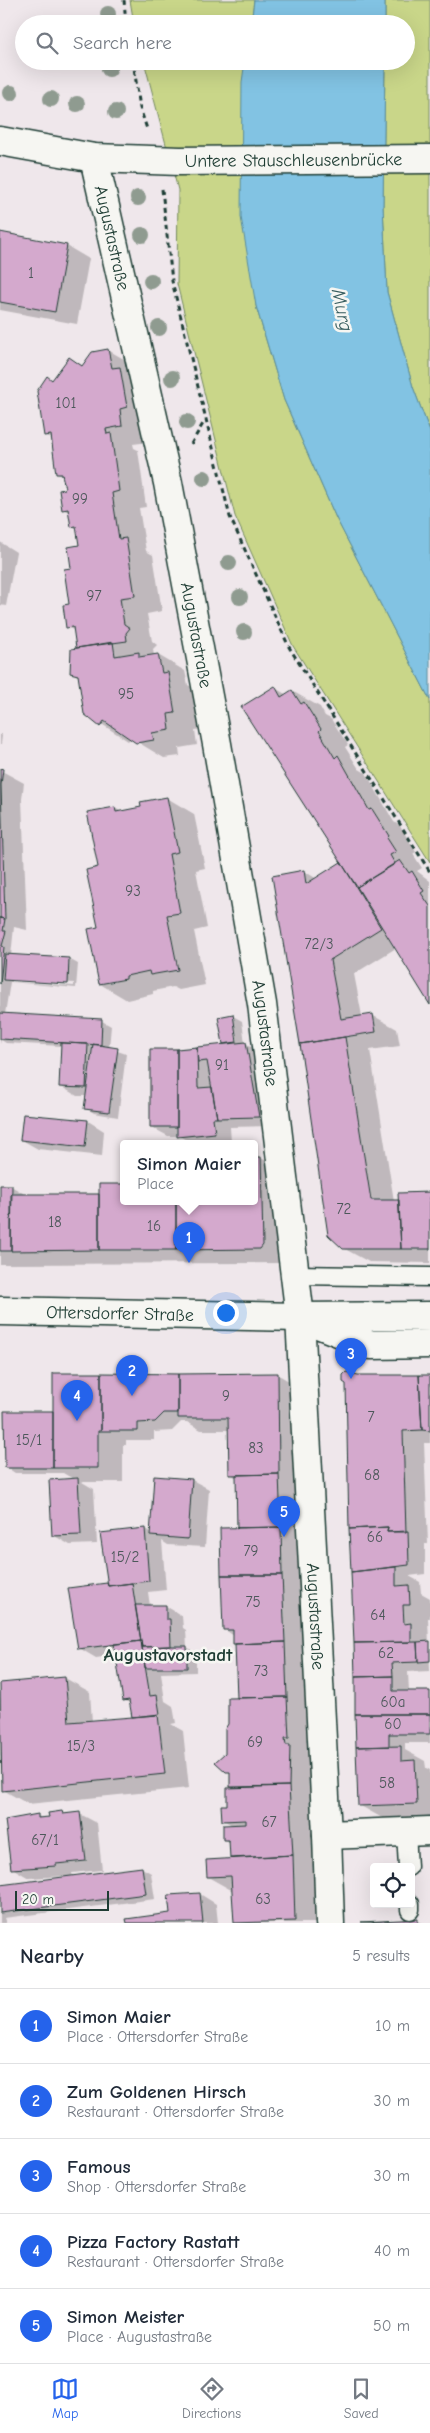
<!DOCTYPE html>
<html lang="en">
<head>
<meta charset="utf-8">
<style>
  body { margin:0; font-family:"Comic Neue",sans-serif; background:#f2f2f3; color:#1f2937 }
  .controls { position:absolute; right:15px; bottom:15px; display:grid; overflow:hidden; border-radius:5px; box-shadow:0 5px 20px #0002 }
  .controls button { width:45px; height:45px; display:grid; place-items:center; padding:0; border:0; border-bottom:1px solid #e0e1e3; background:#fff; color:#1f2937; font:25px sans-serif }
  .scale { position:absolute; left:15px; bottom:12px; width:94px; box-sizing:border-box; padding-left:5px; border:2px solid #1f3d34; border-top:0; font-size:14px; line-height:18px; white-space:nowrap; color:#1f3d34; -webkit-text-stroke:4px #f6f6f2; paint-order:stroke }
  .you { position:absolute; left:225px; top:1312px; width:18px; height:18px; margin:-12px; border:4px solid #fff; border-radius:50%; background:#1a73e8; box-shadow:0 0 0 8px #1a73e833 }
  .badge { display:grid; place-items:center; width:32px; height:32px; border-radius:50%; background:#2563eb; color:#fff; font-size:16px; font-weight:700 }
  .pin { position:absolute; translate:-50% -41px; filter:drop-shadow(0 1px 2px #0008) }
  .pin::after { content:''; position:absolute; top:26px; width:18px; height:15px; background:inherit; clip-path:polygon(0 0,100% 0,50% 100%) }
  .popup { position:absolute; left:120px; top:1140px; width:138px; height:65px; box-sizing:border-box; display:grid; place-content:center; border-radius:5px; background:#fff; filter:drop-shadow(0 1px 4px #0005); font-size:16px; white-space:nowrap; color:#747a83 }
  .popup b { font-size:19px; color:#1f2937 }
  .popup::after { content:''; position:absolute; left:50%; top:100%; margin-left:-10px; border:10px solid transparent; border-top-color:#fff }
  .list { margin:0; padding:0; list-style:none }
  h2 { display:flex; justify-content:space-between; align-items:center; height:65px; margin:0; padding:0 20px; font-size:21px }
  h2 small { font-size:16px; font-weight:400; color:#747a83 }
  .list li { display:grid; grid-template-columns:32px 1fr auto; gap:15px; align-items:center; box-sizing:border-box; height:75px; padding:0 20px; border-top:1px solid #e0e1e3 }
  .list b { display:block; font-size:19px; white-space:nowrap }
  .list p { margin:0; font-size:16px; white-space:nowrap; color:#747a83 }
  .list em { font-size:16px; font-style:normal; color:#747a83 }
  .icon { flex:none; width:28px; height:28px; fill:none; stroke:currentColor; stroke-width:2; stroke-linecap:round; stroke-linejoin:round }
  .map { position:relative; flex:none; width:430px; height:1923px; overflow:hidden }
  .search { position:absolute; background:#fff; box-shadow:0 5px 20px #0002; left:15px; right:15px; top:15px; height:55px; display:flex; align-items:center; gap:12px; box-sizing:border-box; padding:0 18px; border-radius:28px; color:#747a83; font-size:19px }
  .sheet { height:440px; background:#fff }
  nav { display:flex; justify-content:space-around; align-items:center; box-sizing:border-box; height:70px; border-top:1px solid #e0e1e3; background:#fff; font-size:14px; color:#747a83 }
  nav a { display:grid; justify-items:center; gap:2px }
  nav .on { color:#2563eb }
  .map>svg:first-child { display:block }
  .green { fill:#c9d689; stroke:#748a5e }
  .water { fill:#82c3e3; stroke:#5a8d9d }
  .shadow { fill:#0003; fill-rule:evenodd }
  .building { fill:#d4a9cd; stroke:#1f3d34 }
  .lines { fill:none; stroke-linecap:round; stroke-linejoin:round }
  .service-casing { stroke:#1f3d34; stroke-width:21 }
  .minor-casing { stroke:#1f3d34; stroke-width:31 }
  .path { stroke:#1f3d34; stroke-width:3; stroke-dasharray:5 4; stroke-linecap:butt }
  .service { stroke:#f6f6f2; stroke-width:18 }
  .minor { stroke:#f6f6f2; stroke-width:28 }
  .tree { fill:#8f9b90 }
  .labels { text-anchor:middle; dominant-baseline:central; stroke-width:5; stroke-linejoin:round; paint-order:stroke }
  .number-label { font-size:15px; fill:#4c585a }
  .street-label { font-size:18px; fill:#1f3d34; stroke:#f6f6f2 }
  .water-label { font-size:19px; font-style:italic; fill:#385e60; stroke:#f6f6f2 }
  .neighbourhood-label { font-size:19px; font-weight:bold; fill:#1f3d34; stroke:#f6f6f2 }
</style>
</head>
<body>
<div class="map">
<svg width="430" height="1923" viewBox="0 0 430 1923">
  <rect width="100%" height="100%" fill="#efe7eb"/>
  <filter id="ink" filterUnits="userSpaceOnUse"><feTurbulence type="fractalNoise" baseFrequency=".02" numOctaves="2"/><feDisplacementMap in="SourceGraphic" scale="10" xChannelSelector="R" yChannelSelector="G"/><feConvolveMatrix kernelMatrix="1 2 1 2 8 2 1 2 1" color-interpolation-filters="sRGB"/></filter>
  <g filter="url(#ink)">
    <path class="green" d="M130,0H254L251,24H134Z
      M385,0H430V432L413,387L387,292L383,206L385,61H406V24H385Z
      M144,61H245L256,306L284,400L336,518L430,700V862L293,646L235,516L177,284L178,190Z"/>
    <path class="water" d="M254,0H385V24H251Z
      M245,61H385L383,206L387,292L413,387L430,432V700L336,518L284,400L256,306L241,217L242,82Z"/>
    <path class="shadow" d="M0,234L67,246L89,259L77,324L0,310Z
      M108,350L136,366L149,442L133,444L134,448L138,450L146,507L139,508L146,551L153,555L162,611L147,614L152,641L157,645L153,649L154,656L158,655L185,671L188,685L195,689L202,729L195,730L197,745L179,748L180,756L164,758L131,738L128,741L86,714L79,677L71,672L78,649L75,631L67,627L73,569L81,546L78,529L72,526L70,513L63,509L67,490L64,477L57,474L52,439L45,435L53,381L70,358L83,366L93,353Z
      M0,542L16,552L6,606L0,605Z
      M275,688L287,695L292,691L320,707L325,716L331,719L348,745L345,747L359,769L366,773L394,822L400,826L416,852L413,854L422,868L417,871L430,881V1003L396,948L354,974L362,1016L372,1015L397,1029L400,1046L370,1050L394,1201L430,1193V1263L369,1262L343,1248L329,1235L274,877L304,871L317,879L341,863L242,708Z
      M0,733L2,736L1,744H0Z
      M0,770L24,783L22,799L27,930L14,927L11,956L69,959L78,964L76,988L10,982L5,1014L102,1021L111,1026L109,1048L126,1054L118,1117L94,1113L86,1108L87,1096H77L60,1086L62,1046L6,1043L1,1040L0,1044ZM12,979L74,983V986L12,982Z
      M167,798L194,814L205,868L196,870L207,928L194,931L205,985L179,990L173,987L153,991V994L127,1000L100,984V868L115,808L122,812L142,808Z
      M233,1016L242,1021L245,1043L262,1052L275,1126L230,1127L231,1142L207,1144H193L179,1136H168L151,1127L152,1050L224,1045L219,1018Z
      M88,1121L104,1131L102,1156L38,1149L22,1140Z
      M254,1158H261L286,1172L285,1263L0,1264V1186H11L28,1196L124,1202H254Z
      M277,1374L299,1387L318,1923H234L233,1891L208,1877L231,1859L230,1843L225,1840L234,1826L223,1820L232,1788L231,1773L226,1771V1754L230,1725L238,1699L236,1645L234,1636L224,1629L238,1529L237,1478L230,1474L229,1430H201L187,1422H181L172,1431L154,1432V1440H126V1445H123V1482H82L94,1489L97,1544L70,1545L53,1535L75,1480L63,1473H15L6,1467L54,1412Z
      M358,1376H430V1443H424L428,1544H425V1574L409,1576L420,1582L421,1593L430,1598V1618H428L430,1671L408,1672L409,1692H430V1743H405V1750L425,1761L426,1768L430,1770V1818L384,1819L359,1805L351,1529Z
      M155,1477L192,1480L209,1489L205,1547L168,1545L162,1541L166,1590L148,1592L150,1606H166L182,1616L183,1628L186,1630L187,1647L196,1653V1672L161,1673L165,1701L173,1706L176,1723L171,1724L183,1731L189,1788L28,1804L3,1790L0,1756V1684L65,1678L90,1692L92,1722L137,1718L133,1716L131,1704L124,1700L117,1655L96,1658L79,1648L69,1589L109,1584L145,1529L152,1533Z
      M62,1812L67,1815L80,1814L97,1823L102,1870L72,1873L73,1877L142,1868L151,1873L155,1899L4,1918L6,1923H0V1886L66,1878V1876L29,1878L12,1868L37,1815L43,1819Z
      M200,1894L216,1904L218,1923H128L171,1914Z
      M417,1921L422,1923H370Z"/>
    <path class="building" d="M0,232L67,245L55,312L0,302Z
      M108,349L112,368L120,367L127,407L120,409L122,426L106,429L107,434L111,433L119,491L112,493L119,539L126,538L135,596L120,598L124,624L130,628L126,633L127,641L76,648L73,627L66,628L63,605L69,604L64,569L71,568L68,547L79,545L76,526L71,527L68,509L62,510L59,490L65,489L62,474H56L51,435L44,436L37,391L47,376L52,380L69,357L82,366L92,352Z
      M113,642L115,656L139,652V657L158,654L162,673L168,672L175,713L168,714L170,730L152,733L154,740L136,743L104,721L100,727L84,714L78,675L70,673L71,649Z
      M275,686L281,697L292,690L301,704L304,702L321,729L319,731L335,758L338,755L369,810L372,809L389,836L387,838L396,852L390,855L395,864L357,887L241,707Z
      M0,768L3,769L1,785L5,919L0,918Z
      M167,797L178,852L169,854L180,913L167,915L178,970L150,975L149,971L126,976V979L99,984L88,929L98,927L86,870L98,867L87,812L115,807L116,812L141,807L140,802Z
      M400,860L409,873L412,871L424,891L421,893L430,906V1005L357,887Z
      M341,862L381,928L330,960L341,1019L373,1014L376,1032L300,1044L272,876L304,870L306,884Z
      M0,918L5,919L3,931H6L2,946L4,947L0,984Z
      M5,954L69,958L68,984L3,980Z
      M0,1013L102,1019L101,1045L0,1039Z
      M233,1014L237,1042L223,1044L218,1017Z
      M345,1037L371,1200H399L401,1249H343L328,1235L300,1044Z
      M246,1042L259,1117L217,1118L207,1061L198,1062L197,1047Z
      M61,1043L88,1044L86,1088L59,1087Z
      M93,1044L118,1048L109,1112L84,1109Z
      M197,1047L198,1088L212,1087L217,1118H213L215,1133L177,1137V1049Z
      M150,1049H177V1127H150Z
      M23,1114L88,1120L85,1147L20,1140Z
      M254,1157H261L263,1245L260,1249L176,1250V1202H254Z
      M99,1184H124V1202H176V1250H99Z
      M0,1185H12L11,1251H0Z
      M430,1192V1249H401L398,1193Z
      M11,1194H99V1250L11,1251Z
      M346,1372L358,1375H419L422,1430L403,1431L406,1532H387L388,1527L349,1529L346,1384L343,1382V1375Z
      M53,1373H101V1431H98V1468H53Z
      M101,1373L178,1374V1413H164L155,1422L138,1423V1431H101Z
      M278,1373L279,1474L229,1475L228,1418H178V1374Z
      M419,1375H430V1431L422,1430Z
      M4,1411H53V1468H5Z
      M279,1474L281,1527L237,1528L236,1475Z
      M154,1476L192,1479L188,1539L150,1536Z
      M78,1478L81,1535L52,1536L49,1480Z
      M281,1527L282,1575H221L220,1528Z
      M388,1527L387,1532L408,1531L409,1565L351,1572L349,1529Z
      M145,1528L149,1581L108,1586L100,1533Z
      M396,1567V1586L409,1585L410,1605H403L404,1624L411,1623V1642L354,1643L351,1572Z
      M221,1575H282L285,1642L233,1644V1630H223Z
      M107,1583L108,1586L132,1583L141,1641L78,1649L68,1588Z
      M135,1605H166V1619H170L171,1646L142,1647Z
      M141,1641L150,1696L157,1695L160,1714L132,1717L129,1700L123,1701L114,1644Z
      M430,1641V1661L418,1662L417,1642Z
      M285,1642L287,1697L237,1698L235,1644Z
      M417,1642L418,1662L392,1663L393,1676L355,1677L354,1643Z
      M171,1646H187V1668H145L142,1647Z
      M393,1676V1691H430V1714H355V1677Z
      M65,1677L69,1722L158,1715L165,1774L2,1791L0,1683Z
      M287,1697L289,1738H285L286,1745H290L289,1786L230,1787V1772H226L215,1762L225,1753V1729L228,1724V1698Z
      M355,1714H430V1734H389V1746L356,1747Z
      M401,1746V1761L415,1760L417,1804L358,1806L356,1747Z
      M289,1786L293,1855L230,1858L229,1840H223V1825L246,1824V1820L222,1821L221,1805H227V1788Z
      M62,1811L63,1814L80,1812L86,1861L56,1864V1866L11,1869L5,1820L38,1814V1818L49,1817L48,1813Z
      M293,1855L295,1921L234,1923L231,1876L207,1877L206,1860Z
      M142,1867L146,1894L0,1913V1885Z
      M200,1893L203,1923H127L126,1919L170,1913L168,1895Z
      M418,1919V1923L361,1922Z"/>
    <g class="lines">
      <g class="service-casing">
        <path id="service" d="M295,1275L430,1277
          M406,1832L408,1867
          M410,1904V1910"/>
      </g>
      <g class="minor-casing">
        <g id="minor">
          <path id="s1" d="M0,141L94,158L180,161L430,159"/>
          <path id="s2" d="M94,158L168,483L217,744L262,1004L300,1317L327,1835L330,1923"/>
          <path id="s3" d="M0,1311L300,1317L430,1316"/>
          <path d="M313,1322L371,1345L430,1344"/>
          <path d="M327,1835L430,1831"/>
        </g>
      </g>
      <path class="path" d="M124,0L126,24
        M133,61L140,108L147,129
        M162,189L172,281L230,517L289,647L430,872
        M191,444L204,422"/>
      <use href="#service" class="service"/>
      <use href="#minor" class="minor"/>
    </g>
    <g class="tree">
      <circle cx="108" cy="14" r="8"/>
      <circle cx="109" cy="69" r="8"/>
      <circle cx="11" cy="93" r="8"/>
      <circle cx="51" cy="99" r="8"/>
      <circle cx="77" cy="104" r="8"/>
      <circle cx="116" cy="112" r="8"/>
      <circle cx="138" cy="198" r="8"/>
      <circle cx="142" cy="235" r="8"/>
      <circle cx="151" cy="281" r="8"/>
      <circle cx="159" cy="328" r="8"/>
      <circle cx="172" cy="378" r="8"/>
      <circle cx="187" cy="422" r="8"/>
      <circle cx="204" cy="478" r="8"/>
      <circle cx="229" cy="563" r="8"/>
      <circle cx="240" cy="597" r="8"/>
      <circle cx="244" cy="632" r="8"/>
    </g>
  </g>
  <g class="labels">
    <g class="number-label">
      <text x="31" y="273">1</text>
      <text x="66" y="403">101</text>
      <text x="80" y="499">99</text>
      <text x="94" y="596">97</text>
      <text x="126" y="694">95</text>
      <text x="133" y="891">93</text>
      <text x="319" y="944">72/3</text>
      <text x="222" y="1065">91</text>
      <text x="344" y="1209">72</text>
      <text x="55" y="1222">18</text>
      <text x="154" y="1226">16</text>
      <text x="226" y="1396">9</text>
      <text x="371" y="1417">7</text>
      <text x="29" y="1440">15/1</text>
      <text x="256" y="1448">83</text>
      <text x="372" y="1475">68</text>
      <text x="375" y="1537">66</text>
      <text x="251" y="1551">79</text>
      <text x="125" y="1557">15/2</text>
      <text x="253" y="1602">75</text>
      <text x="378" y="1615">64</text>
      <text x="386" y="1653">62</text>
      <text x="261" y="1671">73</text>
      <text x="393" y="1702">60a</text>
      <text x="393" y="1724">60</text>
      <text x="255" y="1742">69</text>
      <text x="81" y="1746">15/3</text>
      <text x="387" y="1783">58</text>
      <text x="269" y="1822">67</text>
      <text x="45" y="1840">67/1</text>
      <text x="263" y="1899">63</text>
    </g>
    <g class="street-label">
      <text stroke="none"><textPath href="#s1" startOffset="295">Untere Stauschleusenbrücke</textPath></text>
      <text stroke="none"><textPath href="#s2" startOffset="82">Augustastraße</textPath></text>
      <text stroke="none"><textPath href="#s2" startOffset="488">Augustastraße</textPath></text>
      <text stroke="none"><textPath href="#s2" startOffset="892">Augustastraße</textPath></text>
      <text stroke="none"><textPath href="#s3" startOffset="120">Ottersdorfer Straße</textPath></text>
      <text stroke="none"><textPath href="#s2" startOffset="1478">Augustastraße</textPath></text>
    </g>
    <g class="water-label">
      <text transform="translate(342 310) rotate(78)">Murg</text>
    </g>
    <g class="neighbourhood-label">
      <text x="168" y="1655">Augustavorstadt</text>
    </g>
  </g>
</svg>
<div class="controls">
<button><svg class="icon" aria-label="locate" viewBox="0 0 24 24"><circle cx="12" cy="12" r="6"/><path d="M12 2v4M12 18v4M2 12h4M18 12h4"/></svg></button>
</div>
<div class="scale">20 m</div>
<div class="you"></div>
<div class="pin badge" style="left:189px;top:1263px">1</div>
<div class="popup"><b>Simon Maier</b>Place</div>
<div class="pin badge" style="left:132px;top:1396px">2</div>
<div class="pin badge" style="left:351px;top:1379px">3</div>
<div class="pin badge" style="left:77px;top:1421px">4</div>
<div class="pin badge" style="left:284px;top:1537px">5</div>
<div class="search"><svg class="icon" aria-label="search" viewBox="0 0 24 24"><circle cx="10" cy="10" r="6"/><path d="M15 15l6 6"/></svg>Search here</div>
</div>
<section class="sheet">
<h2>Nearby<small>5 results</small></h2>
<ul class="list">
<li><span class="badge">1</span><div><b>Simon Maier</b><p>Place · Ottersdorfer Straße</p></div><em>10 m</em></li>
<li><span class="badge">2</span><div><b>Zum Goldenen Hirsch</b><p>Restaurant · Ottersdorfer Straße</p></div><em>30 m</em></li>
<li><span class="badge">3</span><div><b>Famous</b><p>Shop · Ottersdorfer Straße</p></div><em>30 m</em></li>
<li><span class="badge">4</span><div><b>Pizza Factory Rastatt</b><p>Restaurant · Ottersdorfer Straße</p></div><em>40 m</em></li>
<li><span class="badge">5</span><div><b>Simon Meister</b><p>Place · Augustastraße</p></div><em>50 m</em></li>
</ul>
</section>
<nav>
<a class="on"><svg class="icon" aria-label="map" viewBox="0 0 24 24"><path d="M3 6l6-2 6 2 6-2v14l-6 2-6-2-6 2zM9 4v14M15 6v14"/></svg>Map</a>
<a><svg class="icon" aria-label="directions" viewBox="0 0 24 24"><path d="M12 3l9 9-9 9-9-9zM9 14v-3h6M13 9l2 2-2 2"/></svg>Directions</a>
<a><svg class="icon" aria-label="saved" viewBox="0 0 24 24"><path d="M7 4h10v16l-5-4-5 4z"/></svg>Saved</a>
</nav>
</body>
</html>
